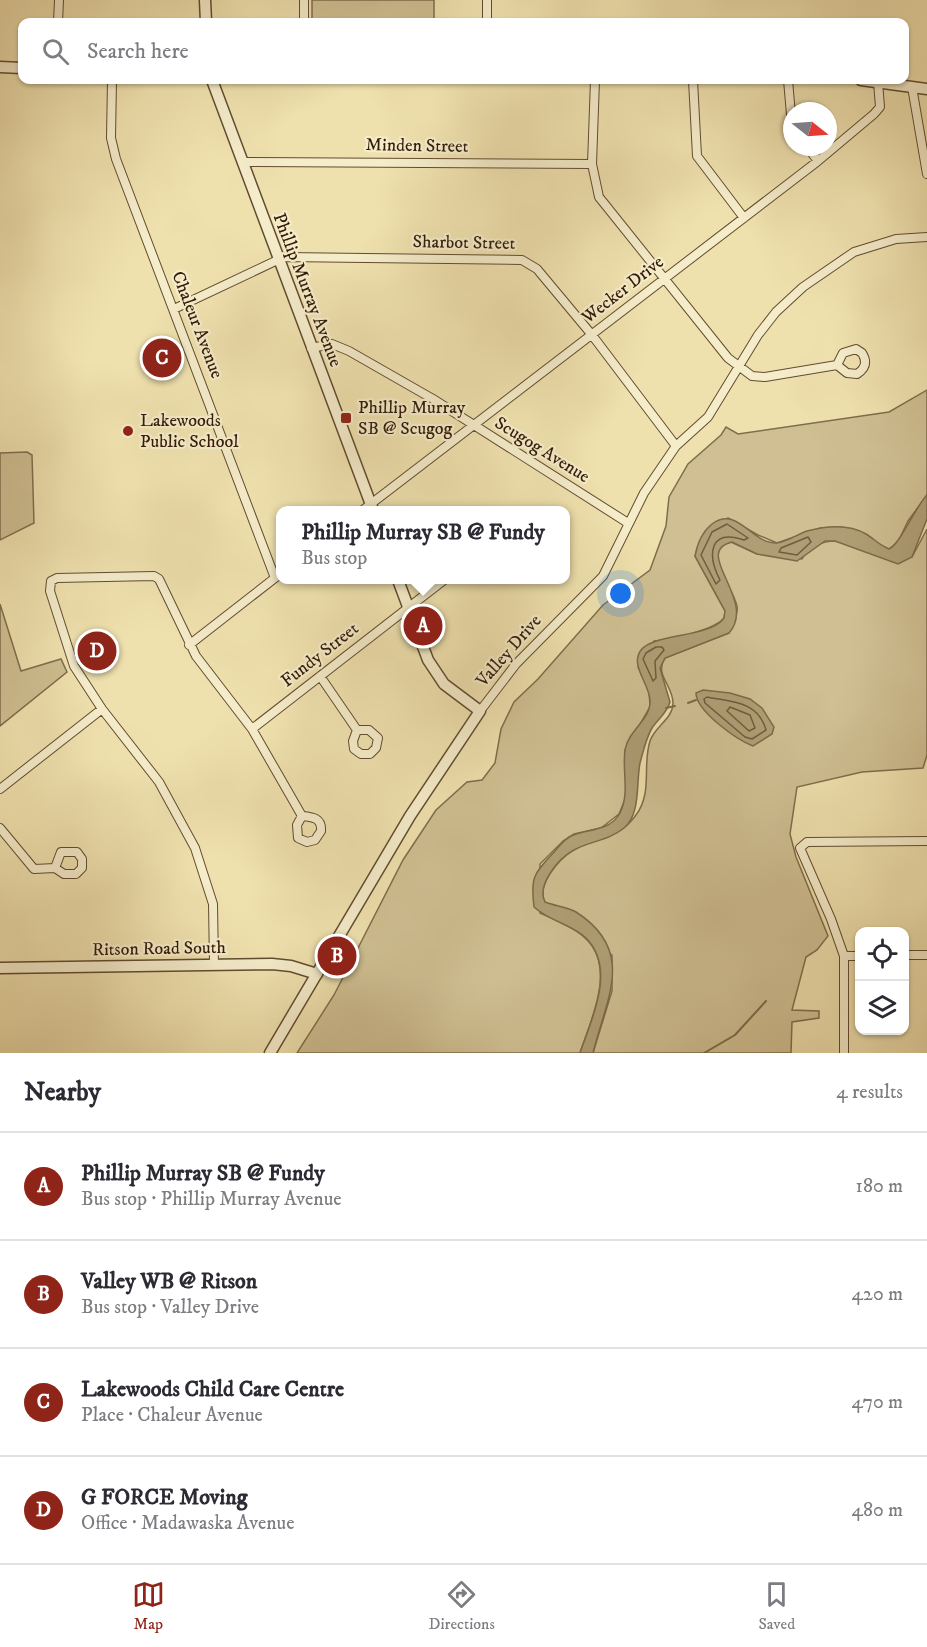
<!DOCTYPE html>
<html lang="en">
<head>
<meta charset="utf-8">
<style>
  body { margin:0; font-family:"IM FELL DW Pica",serif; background:#f7f7f7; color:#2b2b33 }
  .controls { position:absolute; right:18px; bottom:18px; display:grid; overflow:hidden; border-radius:12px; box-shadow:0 2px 4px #0004 }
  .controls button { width:54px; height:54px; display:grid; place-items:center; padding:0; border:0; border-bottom:2px solid #e1e1e2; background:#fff; color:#2b2b33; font:30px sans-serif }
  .compass { position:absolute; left:783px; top:102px; width:54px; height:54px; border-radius:50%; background:#fff; box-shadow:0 2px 4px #0004; rotate:107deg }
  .you { position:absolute; left:621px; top:594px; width:21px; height:21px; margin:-15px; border:4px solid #fff; border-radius:50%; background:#1a73e8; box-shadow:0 0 0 9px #1a73e833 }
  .badge { display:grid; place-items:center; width:39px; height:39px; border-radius:50%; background:#8f2418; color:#fff; font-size:20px; font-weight:700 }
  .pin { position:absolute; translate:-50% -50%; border:3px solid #fff; box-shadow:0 2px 6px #0006 }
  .popup { position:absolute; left:276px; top:506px; width:294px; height:78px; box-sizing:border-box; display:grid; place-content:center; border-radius:12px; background:#fff; filter:drop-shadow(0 2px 4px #0005); font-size:20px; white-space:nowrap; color:#7c7c81 }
  .popup b { font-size:22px; color:#2b2b33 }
  .popup::after { content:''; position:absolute; left:50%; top:100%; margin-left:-12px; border:12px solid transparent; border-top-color:#fff }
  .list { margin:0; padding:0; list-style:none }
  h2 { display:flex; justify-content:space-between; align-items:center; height:78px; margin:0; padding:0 24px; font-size:26px }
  h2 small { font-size:20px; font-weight:400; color:#7c7c81 }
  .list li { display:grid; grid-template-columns:39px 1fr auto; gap:18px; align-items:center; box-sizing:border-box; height:108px; padding:0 24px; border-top:2px solid #e1e1e2 }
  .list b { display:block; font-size:22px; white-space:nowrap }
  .list p { margin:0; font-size:20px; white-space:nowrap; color:#7c7c81 }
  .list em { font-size:20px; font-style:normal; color:#7c7c81 }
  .icon { flex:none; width:33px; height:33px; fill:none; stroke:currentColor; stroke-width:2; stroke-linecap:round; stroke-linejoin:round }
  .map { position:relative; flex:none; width:927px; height:1053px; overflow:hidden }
  .search { position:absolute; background:#fff; box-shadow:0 2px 4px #0004; left:18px; right:18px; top:18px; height:66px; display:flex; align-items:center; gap:15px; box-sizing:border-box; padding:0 21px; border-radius:12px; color:#7c7c81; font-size:22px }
  .sheet { height:510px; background:#fff }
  nav { display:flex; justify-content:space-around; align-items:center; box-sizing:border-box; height:84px; border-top:2px solid #e1e1e2; background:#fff; font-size:16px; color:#7c7c81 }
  nav a { display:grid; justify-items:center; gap:3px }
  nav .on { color:#8f2418 }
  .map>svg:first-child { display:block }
  .green { fill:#cfbf92; stroke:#806d4c; stroke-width:1.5 }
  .water { fill:#af9e75; stroke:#7d6a49; stroke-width:1.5 }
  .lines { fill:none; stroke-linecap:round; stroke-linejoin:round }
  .shore { stroke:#705c3e; stroke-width:1.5 }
  .stream { stroke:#7d6a49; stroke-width:2 }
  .minor-casing { stroke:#614c31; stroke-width:10 }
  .tertiary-casing { stroke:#614c31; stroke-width:13 }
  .minor { stroke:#f5ecca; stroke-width:8 }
  .tertiary { stroke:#f5ecca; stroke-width:10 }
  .poi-dot { fill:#8f2418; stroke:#f5ecca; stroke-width:2 }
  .labels { text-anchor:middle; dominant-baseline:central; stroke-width:4.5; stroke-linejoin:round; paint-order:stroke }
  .street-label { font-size:18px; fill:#321b07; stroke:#f5ecca }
  .poi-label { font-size:18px; fill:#321b07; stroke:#f5ecca; text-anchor:start }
</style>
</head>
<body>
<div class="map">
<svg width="927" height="1053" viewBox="0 0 927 1053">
  <rect width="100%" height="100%" fill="#efe1ae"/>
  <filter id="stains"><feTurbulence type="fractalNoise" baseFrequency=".00333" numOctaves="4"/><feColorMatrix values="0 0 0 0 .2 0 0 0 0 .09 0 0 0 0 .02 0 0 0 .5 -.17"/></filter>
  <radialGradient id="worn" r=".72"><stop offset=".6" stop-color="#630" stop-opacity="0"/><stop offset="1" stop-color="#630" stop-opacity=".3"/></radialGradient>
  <path class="green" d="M312,0H434V22H312Z
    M927,390V495L908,521L898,542L889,549L842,527L820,528L777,543L758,535L728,518L695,556L725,611L724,618C715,630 669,640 654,641L638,667L649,690L650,707L625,750L626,797L619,814L601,828L574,834L563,841L540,864V913C555,920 573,926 585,938C617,967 591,1020 580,1053H297L334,995L403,860L436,810L467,782L482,780L495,763L501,729L514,702L538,679L603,605L650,570L666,526L669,497L688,464L721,435L726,427L738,434L889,412Z
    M27,452L32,455L34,523L0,540V453Z
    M927,529V755L923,768L862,772L797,787L790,834L796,857L828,936L817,950L806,957L792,1010L819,1011V1018L792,1022L791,1053H593L612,991V955L545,902C536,885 559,859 573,850C597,837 618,840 636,815C653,792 642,766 650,741C655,726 673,719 673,703C673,685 654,675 665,658L729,633C732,625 739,614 737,606C733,587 700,550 731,542L757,554L802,559C807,547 823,541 835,541L912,557Z
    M0,604L21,671L61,659L67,672L0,726Z"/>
  <path class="water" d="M927,495V519L912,557L898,564L835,541H825L797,561L757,554L732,542C691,552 758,600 729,633L665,658L660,668L670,702C667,713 658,719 652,728C646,738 643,752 640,763C636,783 641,814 624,828C608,841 590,841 574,850C559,858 536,885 545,902C555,906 567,907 576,912C637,951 606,999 593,1053H580C591,1020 617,969 586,938C571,924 549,921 534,907C530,875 535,873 555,851C561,844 566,837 576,834C591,829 611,830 620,813C630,793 622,771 625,750C628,731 650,720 650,702C651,685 629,666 641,650C654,633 710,638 724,618L725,611L695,556C697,545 702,532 712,524C738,505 751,544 777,543C787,542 798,534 807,531C826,526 849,524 866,534C874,539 881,546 889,549C901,543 914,509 927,495Z
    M703,690L730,693L750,699L762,708L774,727L772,734L753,746C737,740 696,711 696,693Z"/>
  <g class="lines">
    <path class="shore" d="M727,524L748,538L744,540C709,528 707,555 720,580L716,584L701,555L712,532Z
      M808,537L811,542L797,555L779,552L781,548Z
      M656,647H662L664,650L655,661L656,678L653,681L643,659L646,653Z
      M707,697C732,702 758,701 766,730L752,739L745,737L705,703L704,699Z
      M730,707L750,715L755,728L749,731L727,711Z"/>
    <path class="stream" d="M688,703L696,700
      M666,708L675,706
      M704,1053L735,1035L766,1001"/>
    <g class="minor-casing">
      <path id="minor" d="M304,0V22
        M487,0V22
        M58,22L59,0
        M112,80L111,138L116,159L275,578
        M595,80L592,164L599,197L728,358L752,376L765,377L837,365L847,373L857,374C866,368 867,361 862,353L856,349L843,353L837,365
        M693,80L697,156L744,218
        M788,80L792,126
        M912,87L927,174
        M807,147L818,161
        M242,162L592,164
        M174,309L284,257L522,260L537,269L592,335L676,446
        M311,348L332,344L349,351L433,399L628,523
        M363,510L818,161L874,114L880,107L878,82
        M189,645L280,574
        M320,676L357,730L353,741L354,749L361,754H370L376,748L378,738L369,730H357
        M480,711L516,664L603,576L644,493L676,446L708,417L758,335L776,312L803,287L854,252L896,239L927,237
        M252,729L444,580
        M0,789L102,709
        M0,828L34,869L55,868L64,874H76L82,868V859L77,852H61L55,868
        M904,955H927
        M844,956H860
        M214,964L213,904L195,848L159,782L102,709L74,666L50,591L51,581L57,578L154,576L159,579L196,656L252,729L302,816L297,825L298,838L307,842L315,840L321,831C322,818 313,817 302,816
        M844,1053V956L831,919L800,848L807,842L927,841"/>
    </g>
    <g class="tertiary-casing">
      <path id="tertiary" d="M205,0L206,22
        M0,67L22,68
        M212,80L373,510
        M861,80L927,89
        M0,968L272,964L291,966L317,974
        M270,1053L410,816L480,711L444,684L428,660L398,580"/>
    </g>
    <use href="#minor" class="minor"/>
    <use href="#tertiary" class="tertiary"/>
  </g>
  <g class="poi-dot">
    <rect x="340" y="412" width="12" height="12" rx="3"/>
    <circle cx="128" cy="431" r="6"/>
  </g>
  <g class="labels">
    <g class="street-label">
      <text transform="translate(417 146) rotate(1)">Minden Street</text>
      <text transform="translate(464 243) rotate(1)">Sharbot Street</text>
      <text transform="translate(307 290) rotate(69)">Phillip Murray Avenue</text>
      <text transform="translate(623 290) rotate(-38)">Wecker Drive</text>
      <text transform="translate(197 325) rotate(69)">Chaleur Avenue</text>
      <text transform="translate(542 450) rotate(32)">Scugog Avenue</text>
      <text transform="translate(509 651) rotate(-49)">Valley Drive</text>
      <text transform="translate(320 655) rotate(-38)">Fundy Street</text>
      <text transform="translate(159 949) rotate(-1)">Ritson Road South</text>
    </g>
    <g class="poi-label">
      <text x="358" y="408">Phillip Murray<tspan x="358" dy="21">SB @ Scugog</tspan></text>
      <text x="140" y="421">Lakewoods<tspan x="140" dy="21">Public School</tspan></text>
    </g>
  </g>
  <rect width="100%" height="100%" filter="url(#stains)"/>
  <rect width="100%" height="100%" fill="url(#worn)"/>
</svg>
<div class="controls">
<button><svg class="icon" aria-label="locate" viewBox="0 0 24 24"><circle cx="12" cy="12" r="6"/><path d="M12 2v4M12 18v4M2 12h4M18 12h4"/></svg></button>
<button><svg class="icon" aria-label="layers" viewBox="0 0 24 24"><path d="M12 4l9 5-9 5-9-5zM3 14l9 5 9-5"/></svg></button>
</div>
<svg class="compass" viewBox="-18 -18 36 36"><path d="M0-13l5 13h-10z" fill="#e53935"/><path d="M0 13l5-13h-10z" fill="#7c7c81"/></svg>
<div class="you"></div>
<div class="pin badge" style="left:423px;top:626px">A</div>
<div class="popup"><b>Phillip Murray SB @ Fundy</b>Bus stop</div>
<div class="pin badge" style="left:337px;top:956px">B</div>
<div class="pin badge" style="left:162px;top:358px">C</div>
<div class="pin badge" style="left:97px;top:651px">D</div>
<div class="search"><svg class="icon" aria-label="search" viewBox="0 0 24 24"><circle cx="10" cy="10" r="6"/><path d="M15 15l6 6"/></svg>Search here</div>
</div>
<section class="sheet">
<h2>Nearby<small>4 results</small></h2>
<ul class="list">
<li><span class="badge">A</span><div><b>Phillip Murray SB @ Fundy</b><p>Bus stop · Phillip Murray Avenue</p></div><em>180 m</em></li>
<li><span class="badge">B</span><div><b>Valley WB @ Ritson</b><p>Bus stop · Valley Drive</p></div><em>420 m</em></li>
<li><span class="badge">C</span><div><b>Lakewoods Child Care Centre</b><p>Place · Chaleur Avenue</p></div><em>470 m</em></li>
<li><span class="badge">D</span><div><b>G FORCE Moving</b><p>Office · Madawaska Avenue</p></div><em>480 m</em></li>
</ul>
</section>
<nav>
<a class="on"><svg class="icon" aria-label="map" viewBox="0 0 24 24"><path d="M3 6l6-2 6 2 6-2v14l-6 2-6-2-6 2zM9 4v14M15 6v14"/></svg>Map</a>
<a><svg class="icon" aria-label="directions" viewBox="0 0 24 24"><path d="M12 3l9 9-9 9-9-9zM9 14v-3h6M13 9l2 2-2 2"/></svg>Directions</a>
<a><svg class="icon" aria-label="saved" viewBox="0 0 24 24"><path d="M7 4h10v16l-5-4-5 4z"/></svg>Saved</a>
</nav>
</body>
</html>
